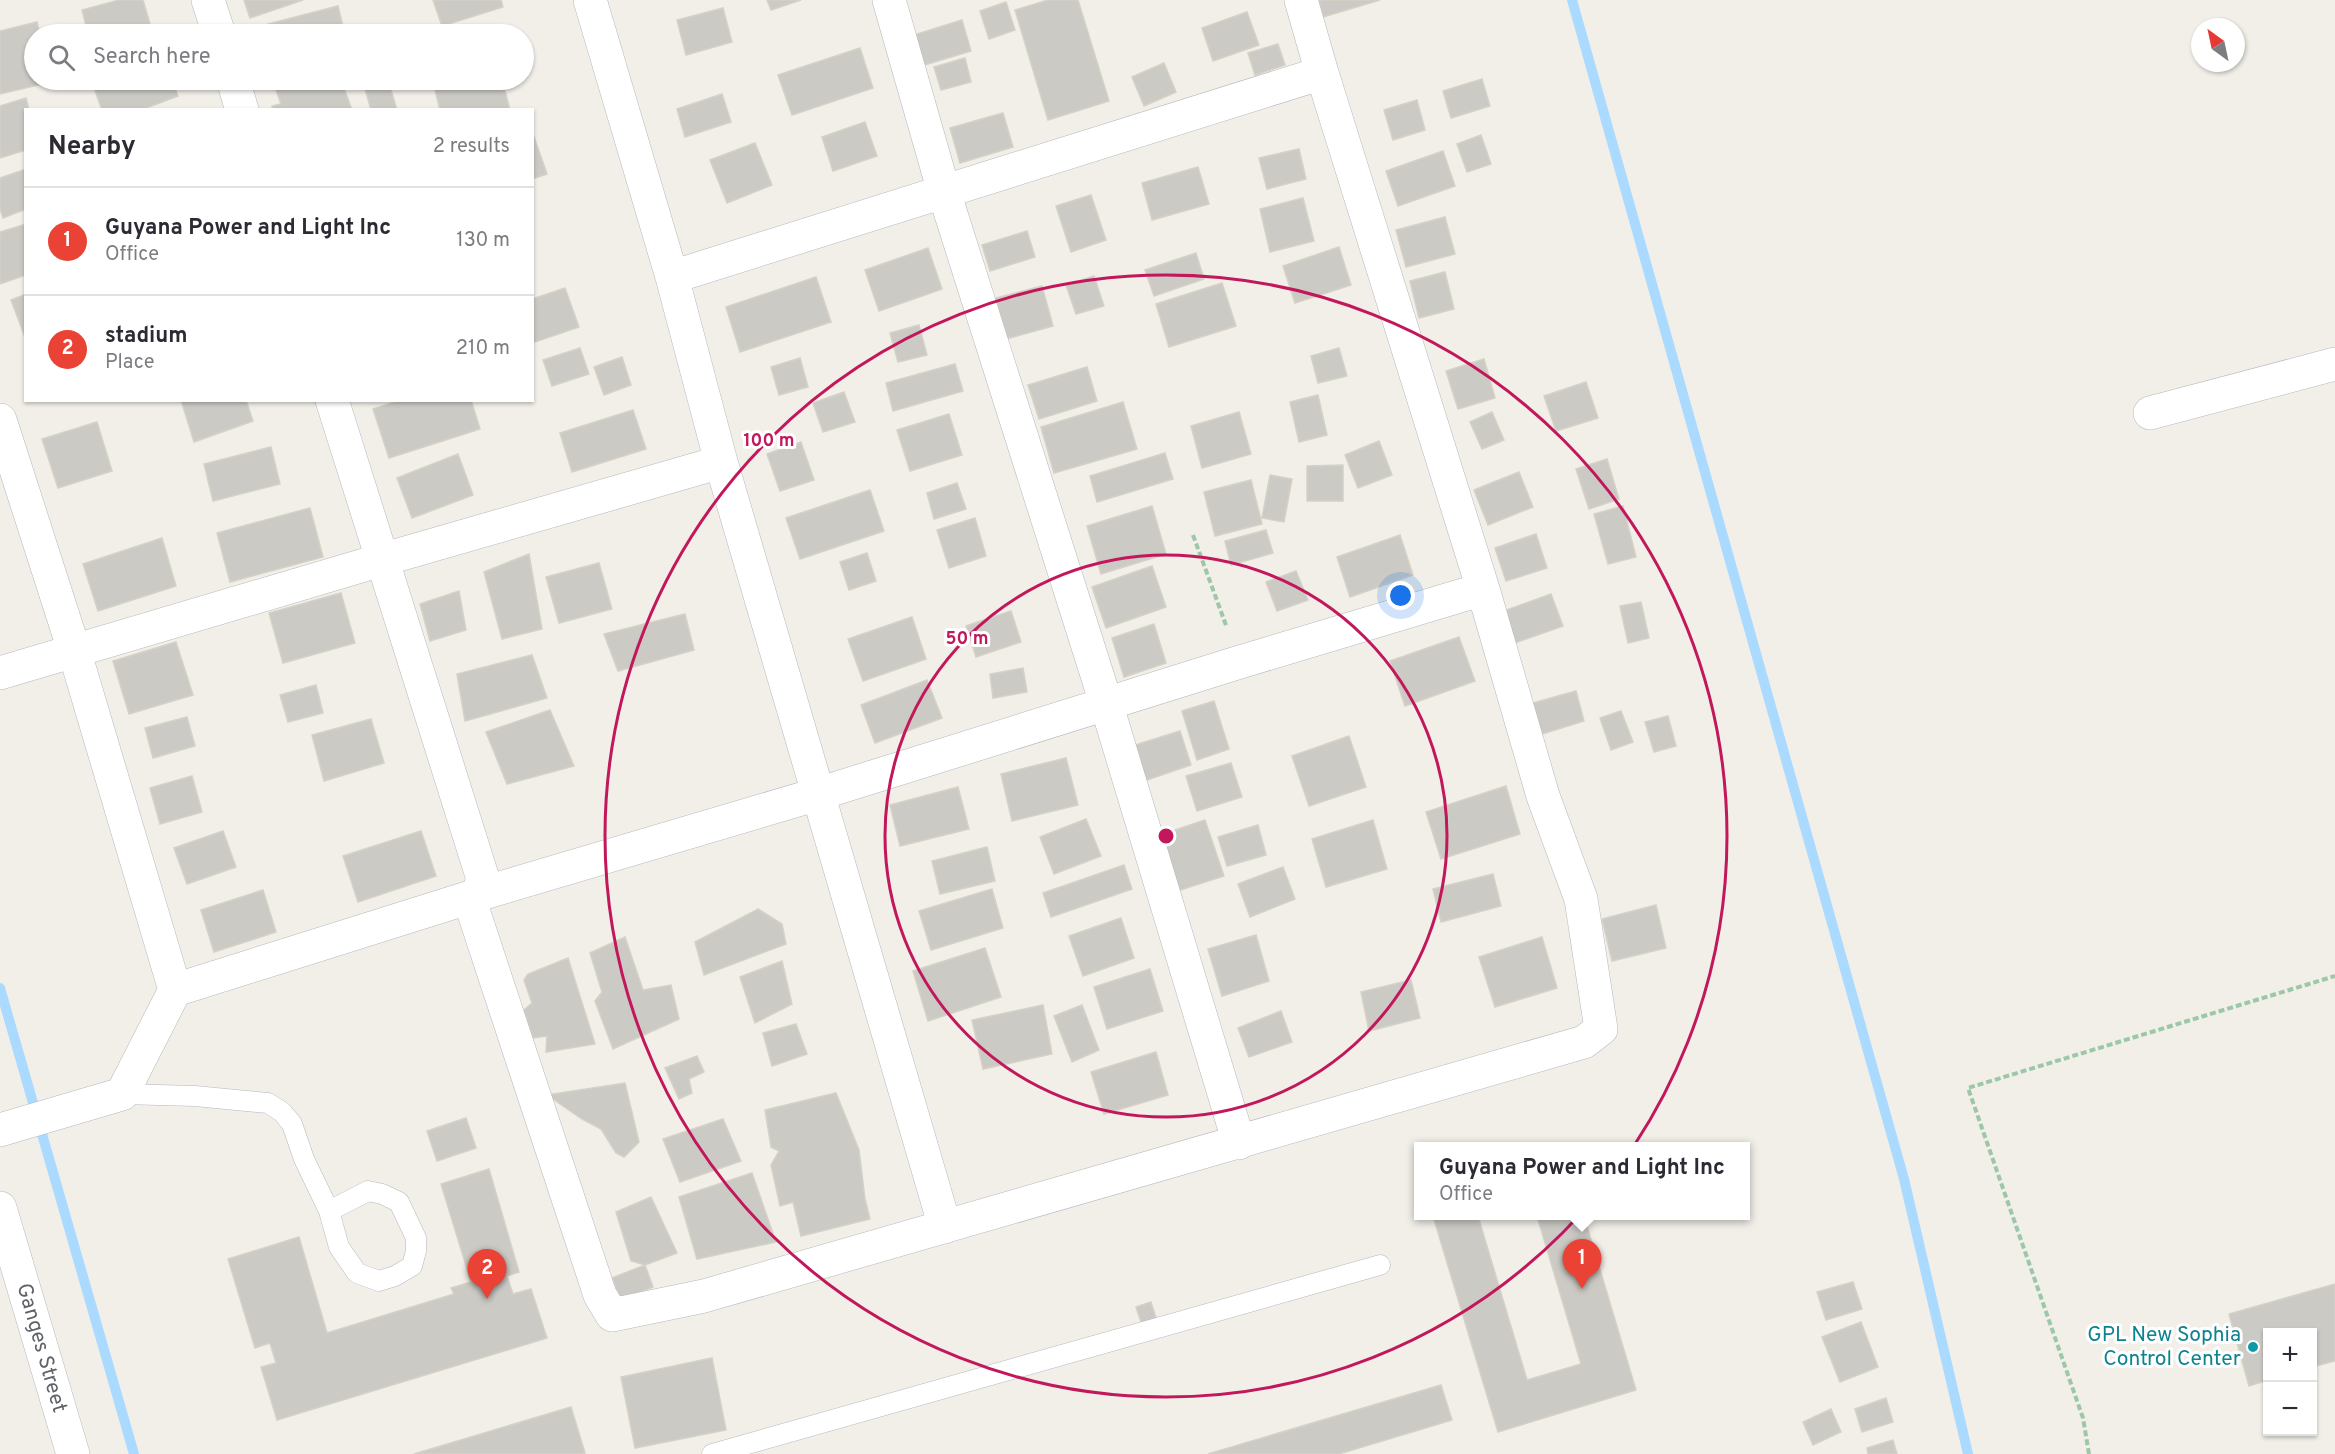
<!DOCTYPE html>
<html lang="en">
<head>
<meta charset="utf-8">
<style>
  body { margin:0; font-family:Overpass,sans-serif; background:#f2f2f3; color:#2b2b33 }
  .controls { position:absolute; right:18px; bottom:18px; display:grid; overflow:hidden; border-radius:0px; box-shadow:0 2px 4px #0004 }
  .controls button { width:54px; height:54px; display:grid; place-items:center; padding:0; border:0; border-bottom:2px solid #e1e1e2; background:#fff; color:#2b2b33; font:30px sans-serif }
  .compass { position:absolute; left:2191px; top:18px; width:54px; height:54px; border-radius:50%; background:#fff; box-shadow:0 2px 4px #0004; rotate:327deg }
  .you { position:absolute; left:1401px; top:596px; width:21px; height:21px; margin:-15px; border:4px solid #fff; border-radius:50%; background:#1a73e8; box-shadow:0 0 0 9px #1a73e833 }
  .badge { display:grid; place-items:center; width:39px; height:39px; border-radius:50%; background:#ea4335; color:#fff; font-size:20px; font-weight:700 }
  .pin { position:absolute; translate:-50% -50px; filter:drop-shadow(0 2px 3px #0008) }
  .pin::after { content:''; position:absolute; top:32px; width:21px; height:18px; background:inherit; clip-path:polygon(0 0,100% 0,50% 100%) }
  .popup { position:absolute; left:1414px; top:1142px; width:336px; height:78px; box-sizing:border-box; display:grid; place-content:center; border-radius:0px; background:#fff; filter:drop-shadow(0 2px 4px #0005); font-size:20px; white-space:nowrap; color:#7c7c81 }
  .popup b { font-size:22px; color:#2b2b33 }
  .popup::after { content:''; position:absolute; left:50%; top:100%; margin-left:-12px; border:12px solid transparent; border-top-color:#fff }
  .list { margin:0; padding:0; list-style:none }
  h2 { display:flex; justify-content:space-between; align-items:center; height:78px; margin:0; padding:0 24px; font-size:26px }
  h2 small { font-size:20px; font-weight:400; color:#7c7c81 }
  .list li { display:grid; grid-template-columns:39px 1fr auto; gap:18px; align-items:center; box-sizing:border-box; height:108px; padding:0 24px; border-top:2px solid #e1e1e2 }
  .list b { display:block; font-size:22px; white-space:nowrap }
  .list p { margin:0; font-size:20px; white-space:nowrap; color:#7c7c81 }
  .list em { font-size:20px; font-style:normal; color:#7c7c81 }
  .icon { flex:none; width:33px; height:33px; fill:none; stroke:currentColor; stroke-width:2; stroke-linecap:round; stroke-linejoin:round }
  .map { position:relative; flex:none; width:2335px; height:1454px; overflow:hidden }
  .search { position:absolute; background:#fff; box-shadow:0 2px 4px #0004; left:24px; top:24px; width:510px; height:66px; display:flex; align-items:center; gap:15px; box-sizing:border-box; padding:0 21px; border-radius:33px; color:#7c7c81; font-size:22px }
  .panel { position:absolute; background:#fff; box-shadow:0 2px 4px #0004; left:24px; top:108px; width:510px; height:294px; border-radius:0px }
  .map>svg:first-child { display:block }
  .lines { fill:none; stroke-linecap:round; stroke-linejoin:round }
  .stream { stroke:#aadaff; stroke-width:10 }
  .building { fill:#cccac5; stroke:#d6d1c6; stroke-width:1.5 }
  .service-casing { stroke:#b5b8bc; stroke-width:21 }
  .minor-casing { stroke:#b5b8bc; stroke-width:34 }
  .tertiary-casing { stroke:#b5b8bc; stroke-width:34 }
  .path { stroke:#9cc7a9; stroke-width:4; stroke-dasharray:6 3; stroke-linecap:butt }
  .service { stroke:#fff; stroke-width:20 }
  .minor { stroke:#fff; stroke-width:33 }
  .tertiary { stroke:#fff; stroke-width:33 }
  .ring { fill:none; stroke:#c2185b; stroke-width:3 }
  .culture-dot { fill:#0f9aa8; stroke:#fff; stroke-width:2 }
  .labels { text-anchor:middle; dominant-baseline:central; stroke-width:6; stroke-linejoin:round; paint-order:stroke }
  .culture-label { font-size:21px; fill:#0d838f; stroke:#fff; text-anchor:end }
  .street-label { font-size:21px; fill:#5f6368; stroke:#fff }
  .centre { fill:#c2185b; stroke:#fff; stroke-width:3 }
  .ring-label { font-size:18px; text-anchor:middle; font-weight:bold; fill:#c2185b; stroke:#fff; stroke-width:6; stroke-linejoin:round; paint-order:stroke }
</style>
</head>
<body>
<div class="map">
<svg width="2335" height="1454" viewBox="0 0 2335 1454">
  <rect width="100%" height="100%" fill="#f1efe8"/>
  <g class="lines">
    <path class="stream" d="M1572,0L1904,1179L1968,1454
      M0,988L134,1454"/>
  </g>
  <path class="building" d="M119,0H143L153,34H88L82,10Z
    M244,0H303L250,18Z
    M433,0H501L503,7L442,26Z
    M767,0H801L771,10Z
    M1048,0H1078L1109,101L1048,120L1015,10Z
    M1319,0H1380L1323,17Z
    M1006,2L1015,30L989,39L980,11Z
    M338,6L345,34H271L268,24Z
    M723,8L732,42L686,55L677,20Z
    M1247,12L1259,45L1213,61L1202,28Z
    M962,20L971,51L921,66L911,36Z
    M37,22L40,34H34V80H50L51,82L0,94V31Z
    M1278,44L1285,65L1255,75L1248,53Z
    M860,48L873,88L792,115L778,75Z
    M965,58L971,82L941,90L934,67Z
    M1164,63L1176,92L1144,106L1132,77Z
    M1482,79L1490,106L1451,118L1443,91Z
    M108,80H172L178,96L141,110H102L93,85Z
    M298,80H341L352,110H273L272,106L281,104L275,87Z
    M388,80L397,110H371L364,85Z
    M474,80H502L510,110H440L435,90Z
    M722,94L731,122L685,137L677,109Z
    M26,98L29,110H26V150L0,158V106Z
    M1417,100L1425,130L1393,140L1384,110Z
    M1003,113L1013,147L960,163L950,128Z
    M865,122L877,156L833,171L822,137Z
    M532,131L547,174L532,179Z
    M1481,135L1491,164L1467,172L1457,144Z
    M755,143L772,185L727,203L710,160Z
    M1299,149L1306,179L1267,189L1259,158Z
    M1443,151L1455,186L1398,206L1386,171Z
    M1198,167L1209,204L1152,220L1142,183Z
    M26,169V209L3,218L0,209V178Z
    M1091,195L1106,240L1071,252L1056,206Z
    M1303,198L1314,241L1270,252L1260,209Z
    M1445,217L1455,254L1406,267L1396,230Z
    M26,224V275L0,284V232Z
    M1027,231L1035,257L990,271L982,245Z
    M1339,247L1351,285L1295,303L1283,266Z
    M928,248L942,289L879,311L865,270Z
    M1196,253L1204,279L1154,296L1145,270Z
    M1445,272L1454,309L1419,318L1410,281Z
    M1094,276L1104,306L1076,314L1066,285Z
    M816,277L831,322L740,352L726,307Z
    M1222,283L1236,326L1169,347L1156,304Z
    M1042,286L1053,326L1006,339L996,298Z
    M565,288L579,327L532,343V299Z
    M26,294V340L11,300Z
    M919,325L927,355L898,362L890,333Z
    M580,348L589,374L552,386L543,360Z
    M1339,348L1347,376L1318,383L1311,356Z
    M622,357L631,385L604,395L594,367Z
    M800,358L808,387L779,395L771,367Z
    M1484,359L1495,398L1458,409L1446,371Z
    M955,364L963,391L893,411L886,383Z
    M1087,367L1097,401L1039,419L1028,385Z
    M1586,382L1598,418L1556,431L1544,396Z
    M844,392L855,422L823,432L813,403Z
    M1318,395L1327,435L1299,442L1290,402Z
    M181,400H246L253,421L194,442Z
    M401,400H471L480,429L389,458L373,409Z
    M1123,402L1137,449L1054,473L1041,427Z
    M633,410L646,449L572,472L560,433Z
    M1239,412L1251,454L1202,468L1191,426Z
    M1492,412L1504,440L1482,449L1470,422Z
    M949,414L962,455L910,471L897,430Z
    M97,422L112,471L58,488L42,439Z
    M1379,441L1392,475L1358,488L1345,455Z
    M801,442L814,480L780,491L767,454Z
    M271,447L280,484L213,501L204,464Z
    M1165,453L1173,479L1097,502L1090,476Z
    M458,454L473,495L412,518L397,478Z
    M1607,459L1619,499L1589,509L1576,469Z
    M1343,465V501H1307V466Z
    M1519,472L1533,507L1488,525L1474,490Z
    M1270,475L1292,479L1284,522L1262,518Z
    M1251,480L1262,524L1215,536L1204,492Z
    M957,483L966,509L934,519L927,493Z
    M870,490L884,531L800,559L786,518Z
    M1152,506L1166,554L1101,574L1087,526Z
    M1623,506L1636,557L1608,564L1594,514Z
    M310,508L323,557L230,582L217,533Z
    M975,518L986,556L949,568L937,530Z
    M1266,530L1273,553L1231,565L1225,541Z
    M1536,534L1547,568L1506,581L1495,548Z
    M1400,535L1413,575L1350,597L1337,557Z
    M162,538L176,586L98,611L83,564Z
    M867,553L876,581L849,590L840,562Z
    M529,554L542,629L502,639L484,572Z
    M599,563L612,609L559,623L546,577Z
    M1152,566L1166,607L1106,628L1092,587Z
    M1296,571L1308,600L1277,611L1266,582Z
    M459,591L466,630L430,641L420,604Z
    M341,593L355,643L283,663L269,613Z
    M1551,594L1563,626L1512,644L1501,612Z
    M1641,602L1649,638L1628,643L1620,606Z
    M1011,611L1021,642L976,657L966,626Z
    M685,614L694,650L618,671L604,634Z
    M912,617L926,659L863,681L848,639Z
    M1154,624L1166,663L1124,677L1112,638Z
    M1459,637L1475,681L1405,706L1390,661Z
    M176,642L193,695L129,714L113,661Z
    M532,655L547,698L465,721L457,674Z
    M1023,668L1027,692L993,698L990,674Z
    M927,680L942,718L875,743L861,705Z
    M316,685L323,713L288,722L280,695Z
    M1576,691L1584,721L1542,734L1533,703Z
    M1214,701L1229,749L1197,760L1182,711Z
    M550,710L574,766L507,784L486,732Z
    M1621,711L1633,742L1611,750L1600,718Z
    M1668,716L1676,746L1654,752L1645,722Z
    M187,717L195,746L153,758L145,728Z
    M371,719L384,763L324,781L312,735Z
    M1180,731L1191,765L1141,782L1129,747Z
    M1349,736L1366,787L1309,806L1292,756Z
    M1066,758L1078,805L1012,821L1001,774Z
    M1231,763L1242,797L1197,811L1186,776Z
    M192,776L202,812L160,824L150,788Z
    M1506,786L1520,834L1441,859L1426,812Z
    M958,787L969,829L900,846L890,805Z
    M1086,819L1101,856L1054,874L1040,837Z
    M1205,820L1224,876L1174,892L1157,836Z
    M1373,820L1387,869L1326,887L1312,839Z
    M1258,825L1266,855L1227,866L1218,837Z
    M223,831L236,867L187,884L174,848Z
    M421,831L436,876L358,902L343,856Z
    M987,847L995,881L940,894L932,861Z
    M1124,865L1132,889L1051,917L1043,893Z
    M1283,867L1295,899L1250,917L1238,884Z
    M1493,874L1501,906L1441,922L1433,889Z
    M992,889L1003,928L931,950L919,911Z
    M263,890L276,932L214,952L201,910Z
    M1656,905L1666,948L1612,961L1602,919Z
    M758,909L782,924L786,944L704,975L695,942Z
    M1121,918L1134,958L1083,976L1069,936Z
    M1256,935L1269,981L1222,996L1208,949Z
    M625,937L643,990L671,985L679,1019L613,1049L595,1001L602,992L590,953Z
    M1542,937L1557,988L1495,1007L1479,957Z
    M985,948L1001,997L928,1021L913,971Z
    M568,958L595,1044L546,1052L547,1036L533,1038L524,1010L532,1003L524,980L528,974Z
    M782,961L792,1004L755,1023L740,977Z
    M1150,969L1163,1011L1107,1029L1094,987Z
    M1411,980L1420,1018L1369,1031L1361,992Z
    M1043,1005L1052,1054L983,1069L972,1020Z
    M1082,1005L1099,1050L1072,1062L1054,1016Z
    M1281,1011L1292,1042L1249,1057L1238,1028Z
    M796,1024L807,1054L772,1066L763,1033Z
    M1156,1052L1168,1095L1104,1114L1091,1072Z
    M697,1056L704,1072L689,1079L692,1093L679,1099L665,1068Z
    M625,1083L639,1142L624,1157L616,1153L601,1129L582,1119L547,1095Z
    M836,1093L859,1150L865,1199L870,1219L801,1236L793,1202L780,1206L771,1165L779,1151L771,1147L765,1110Z
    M466,1118L476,1148L437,1161L427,1131Z
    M723,1119L741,1161L680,1182L663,1139Z
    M489,1169L519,1272L507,1276L513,1294L531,1289L547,1338L277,1420L261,1367L276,1363L270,1343L255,1348L228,1259L299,1237L327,1333L454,1294L451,1288L471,1282L441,1184Z
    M752,1173L776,1242L697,1259L679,1197Z
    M651,1197L677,1253L645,1265L631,1261L616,1212Z
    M1433,1216H1478L1527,1380L1581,1364L1537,1216H1584L1636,1390L1498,1432Z
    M645,1265L653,1287L621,1300L612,1278Z
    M1853,1282L1862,1309L1826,1320L1817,1292Z
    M2335,1284V1361L2312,1367V1332H2268V1380L2249,1386L2229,1314Z
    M1151,1302L1157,1321L1142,1325L1136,1307Z
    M1861,1322L1878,1367L1840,1382L1822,1337Z
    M712,1358L726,1430L635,1448L621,1377Z
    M1441,1385L1452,1420L1339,1454H1208Z
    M1886,1398L1893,1422L1862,1432L1855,1409Z
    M571,1407L585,1453L582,1454H414Z
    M1831,1409L1841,1432L1813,1445L1803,1422Z
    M1893,1440L1897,1454H1868L1867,1448Z"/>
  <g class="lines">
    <g class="service-casing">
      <path id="service" d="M122,1094L195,1096L236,1100L268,1103L282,1112L292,1124L304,1159L329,1211L339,1247L357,1273L379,1281L395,1276L412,1266L416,1251V1238L399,1202L382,1194L368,1191L329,1211
        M712,1454L1380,1265"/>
    </g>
    <g class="minor-casing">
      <path id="minor" d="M208,0L219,34
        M590,0L672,277L721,462L945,1227
        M889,0L944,192L1106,703L1239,1143
        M233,80L242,110
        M672,277L1322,73
        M332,400L483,879L477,895
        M2150,413L2335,364
        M0,420L74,650L175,990L122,1094L0,1130
        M0,673L381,560L721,462
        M469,898L600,1295L612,1315L704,1296L1584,1042L1601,1029L1581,899L1543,796L1483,589L1322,73L1301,0
        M175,990L477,895L818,794L1240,662L1483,589"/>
    </g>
    <g class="tertiary-casing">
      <path id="tertiary" d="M0,1208L73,1454"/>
    </g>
    <path class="path" d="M1193,535L1227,628
      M2089,1454L2083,1418L1968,1088L2335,976"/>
    <use href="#service" class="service"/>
    <use href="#minor" class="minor"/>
    <use href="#tertiary" class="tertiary"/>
  </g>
  <g class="ring">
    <circle cx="1166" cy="836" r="281"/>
    <circle cx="1166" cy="836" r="561"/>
  </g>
  <circle class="culture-dot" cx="2253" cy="1347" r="6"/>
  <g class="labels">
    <g class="culture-label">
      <text x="2241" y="1335">GPL New Sophia<tspan x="2241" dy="24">Control Center</tspan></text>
    </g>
    <g class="street-label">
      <text transform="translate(41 1348) rotate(74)">Ganges Street</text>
    </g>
  </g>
  <circle cx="1166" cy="836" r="9" class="centre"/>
  <g class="ring-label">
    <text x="769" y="446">100 m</text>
    <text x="967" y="644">50 m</text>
  </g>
</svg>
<div class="controls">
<button>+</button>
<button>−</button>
</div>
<svg class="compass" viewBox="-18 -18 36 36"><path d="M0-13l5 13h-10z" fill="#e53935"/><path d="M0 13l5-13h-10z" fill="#7c7c81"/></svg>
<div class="you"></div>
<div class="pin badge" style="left:1582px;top:1289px">1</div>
<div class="popup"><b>Guyana Power and Light Inc</b>Office</div>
<div class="pin badge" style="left:487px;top:1299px">2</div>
<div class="search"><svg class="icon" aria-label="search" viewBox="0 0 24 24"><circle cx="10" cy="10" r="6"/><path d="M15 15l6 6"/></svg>Search here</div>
<section class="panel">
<h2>Nearby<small>2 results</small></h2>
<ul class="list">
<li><span class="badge">1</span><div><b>Guyana Power and Light Inc</b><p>Office</p></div><em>130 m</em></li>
<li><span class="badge">2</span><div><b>stadium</b><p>Place</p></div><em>210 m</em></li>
</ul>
</section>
</div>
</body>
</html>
